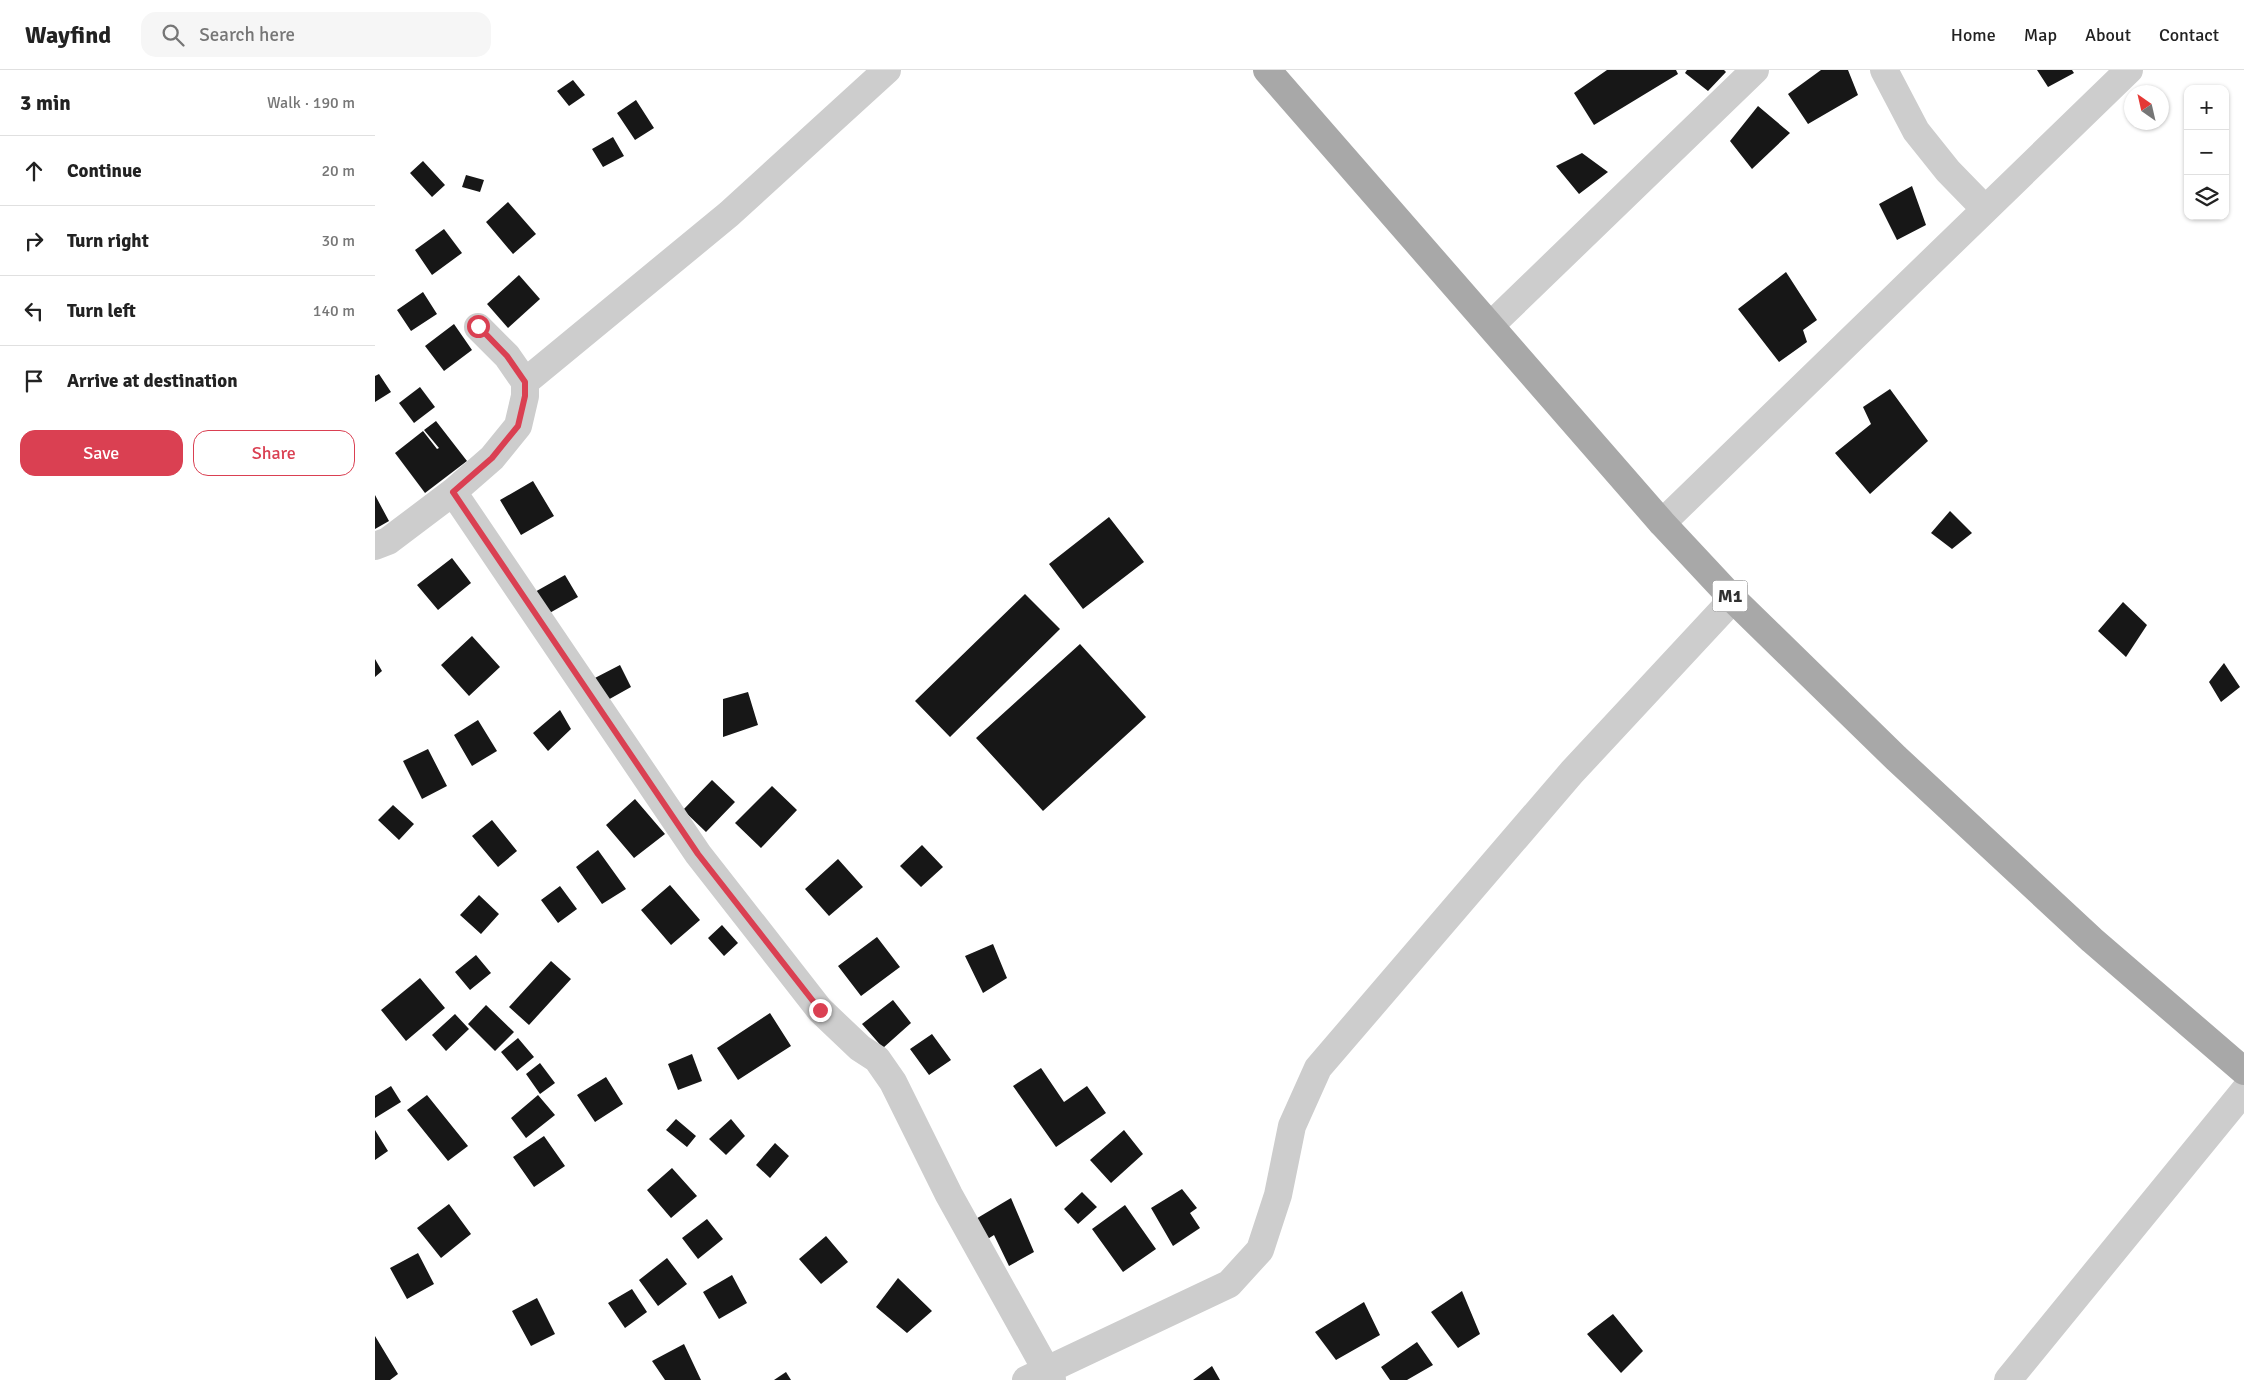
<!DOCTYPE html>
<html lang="en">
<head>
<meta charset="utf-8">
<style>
  body { margin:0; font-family:Signika,sans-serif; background:#f6f6f6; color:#222 }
  .controls { position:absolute; right:15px; top:15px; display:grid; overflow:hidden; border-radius:10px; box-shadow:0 1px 4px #0004 }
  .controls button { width:45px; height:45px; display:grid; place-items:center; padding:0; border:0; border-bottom:1px solid #e0e0e0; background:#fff; color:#222; font:25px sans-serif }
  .compass { position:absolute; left:1749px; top:15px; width:45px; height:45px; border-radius:50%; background:#fff; box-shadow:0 1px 4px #0004; rotate:326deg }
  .stop { position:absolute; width:15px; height:15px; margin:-11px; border:4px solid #da4052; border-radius:50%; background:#fff }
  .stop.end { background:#da4052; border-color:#fff; box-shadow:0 1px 5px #0008 }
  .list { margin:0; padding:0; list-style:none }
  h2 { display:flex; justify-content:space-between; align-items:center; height:65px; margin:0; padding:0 20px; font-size:21px }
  h2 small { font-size:16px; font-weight:400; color:#767676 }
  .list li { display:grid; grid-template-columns:32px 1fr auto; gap:15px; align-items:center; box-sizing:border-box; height:70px; padding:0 20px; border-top:1px solid #e0e0e0 }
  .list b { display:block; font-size:19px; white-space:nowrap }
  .list em { font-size:16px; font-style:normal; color:#767676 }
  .actions { display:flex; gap:10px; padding:15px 20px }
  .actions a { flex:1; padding:11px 0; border:1px solid #da4052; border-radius:15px; text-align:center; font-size:18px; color:#da4052 }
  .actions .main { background:#da4052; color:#fff }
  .icon { flex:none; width:28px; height:28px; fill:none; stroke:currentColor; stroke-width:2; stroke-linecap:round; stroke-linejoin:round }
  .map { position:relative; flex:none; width:1869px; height:1310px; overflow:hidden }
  header { display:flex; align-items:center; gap:30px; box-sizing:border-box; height:70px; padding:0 25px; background:#fff; border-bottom:1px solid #e0e0e0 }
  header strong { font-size:24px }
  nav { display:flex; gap:28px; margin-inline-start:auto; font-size:18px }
  .search { width:350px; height:45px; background:#f6f6f6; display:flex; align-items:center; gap:12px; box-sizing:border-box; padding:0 18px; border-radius:15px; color:#767676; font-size:19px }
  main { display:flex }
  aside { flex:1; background:#fff }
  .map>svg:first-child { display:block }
  .building { fill:#171717 }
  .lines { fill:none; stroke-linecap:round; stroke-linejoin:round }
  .minor { stroke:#cdcdcd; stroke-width:28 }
  .primary { stroke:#a8a8a8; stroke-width:28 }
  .route { stroke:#da4052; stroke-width:6 }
  .labels { text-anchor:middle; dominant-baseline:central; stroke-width:5; stroke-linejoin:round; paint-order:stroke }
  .shield { fill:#fff; stroke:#6e6e6e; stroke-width:1 }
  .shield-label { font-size:18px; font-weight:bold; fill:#303030 }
</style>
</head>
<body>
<header>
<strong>Wayfind</strong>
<div class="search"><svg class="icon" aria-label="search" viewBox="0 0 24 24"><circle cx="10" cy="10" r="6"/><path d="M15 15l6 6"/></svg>Search here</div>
<nav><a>Home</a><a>Map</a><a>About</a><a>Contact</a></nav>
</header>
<main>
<aside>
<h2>3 min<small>Walk · 190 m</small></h2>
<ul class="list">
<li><svg class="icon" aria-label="ahead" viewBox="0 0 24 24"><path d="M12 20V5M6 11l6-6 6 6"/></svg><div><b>Continue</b></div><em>20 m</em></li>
<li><svg class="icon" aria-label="right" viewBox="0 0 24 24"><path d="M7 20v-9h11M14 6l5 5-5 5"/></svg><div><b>Turn right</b></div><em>30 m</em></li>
<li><svg class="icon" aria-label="left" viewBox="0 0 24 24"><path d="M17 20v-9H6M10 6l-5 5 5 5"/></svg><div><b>Turn left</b></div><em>140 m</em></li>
<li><svg class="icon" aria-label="arrive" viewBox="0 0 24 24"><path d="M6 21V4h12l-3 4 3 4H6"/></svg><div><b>Arrive at destination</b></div></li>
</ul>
<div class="actions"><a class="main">Save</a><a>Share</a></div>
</aside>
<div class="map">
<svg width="1869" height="1310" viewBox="0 0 1869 1310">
  <rect width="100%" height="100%" fill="#fff"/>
  <path class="building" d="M1232,0H1301L1303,4L1219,55L1199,23Z
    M1312,0H1349L1351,2L1333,21L1310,3Z
    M1446,0H1473L1483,25L1433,54L1413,24Z
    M1662,0H1697L1699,3L1673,17Z
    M198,10L210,25L194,36L182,21Z
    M261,30L279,58L260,70L242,43Z
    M1383,36L1415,63L1377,99L1355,71Z
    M238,67L249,86L228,97L217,79Z
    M1207,83L1233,102L1204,124L1181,96Z
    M48,91L70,115L57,127L35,103Z
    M91,105L109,110L105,122L87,117Z
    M1537,116L1551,155L1522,170L1504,134Z
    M133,132L161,164L138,184L111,152Z
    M69,159L87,183L57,205L40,180Z
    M1411,202L1442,250L1428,260L1432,272L1404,292L1363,239Z
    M144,205L165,229L133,258L112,234Z
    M48,222L62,244L36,261L22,240Z
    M79,254L97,280L69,301L50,276Z
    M4,304L16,322L0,332V306Z
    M45,317L60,337L39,353L24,333Z
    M1515,319L1553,371L1495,424L1460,383L1496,354L1488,337Z
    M61,351L92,391L50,423L20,383L48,361L62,379L64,378L49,360Z
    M158,411L179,446L146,465L125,430Z
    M0,425L14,451L0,459Z
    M1575,441L1597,463L1577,479L1556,463Z
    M734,447L769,492L708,539L674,494Z
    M77,488L96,513L63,540L42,515Z
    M190,505L203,527L171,545L158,523Z
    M650,524L685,559L575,667L540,631Z
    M1748,532L1772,555L1751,587L1723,561Z
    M97,566L125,597L94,626L66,595Z
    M705,574L771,647L668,741L601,668Z
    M0,589L7,601L0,607Z
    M1849,593L1865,617L1846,632L1834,612Z
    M245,595L256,617L231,631L216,610Z
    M373,622L383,655L348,667V629Z
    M185,640L196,659L173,681L158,663Z
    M103,650L122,681L97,696L79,665Z
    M53,679L72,716L47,729L28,691Z
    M337,710L360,732L331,762L308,740Z
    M397,716L422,740L386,778L360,753Z
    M260,729L290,764L259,788L231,755Z
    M18,735L39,754L24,770L3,750Z
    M117,750L142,781L123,797L97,766Z
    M547,775L568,797L546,817L525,796Z
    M223,780L251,819L227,834L201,797Z
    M463,789L488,817L454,846L430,819Z
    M295,815L325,850L296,875L266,840Z
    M185,816L202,839L183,853L166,830Z
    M104,825L124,844L106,864L85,845Z
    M347,855L363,873L349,886L333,868Z
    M502,867L525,897L486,926L463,896Z
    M618,874L632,908L608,923L590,886Z
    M101,885L116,903L95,920L80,902Z
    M176,891L196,909L154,955L134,937Z
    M45,908L70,938L31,971L6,940Z
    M518,930L536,953L508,978L487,954Z
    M111,935L139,962L120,981L93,954Z
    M395,943L416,976L363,1010L342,978Z
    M80,944L94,959L71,981L57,965Z
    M557,964L576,990L554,1005L535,979Z
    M143,968L159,987L142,1001L126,982Z
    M317,984L327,1011L303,1020L293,994Z
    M165,993L180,1013L165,1024L151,1004Z
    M666,998L689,1032L712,1016L731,1043L681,1077L638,1016Z
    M231,1007L248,1034L220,1052L202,1025Z
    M16,1016L26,1032L0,1048V1026Z
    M52,1025L93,1076L73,1091L32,1040Z
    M163,1025L180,1045L151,1068L136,1048Z
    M301,1049L321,1066L312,1077L291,1060Z
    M356,1049L370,1066L351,1085L334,1069Z
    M0,1060L13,1081L0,1090Z
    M749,1060L768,1084L736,1113L715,1090Z
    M169,1066L190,1096L159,1117L138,1087Z
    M400,1073L414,1086L395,1108L381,1095Z
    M297,1098L322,1126L296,1148L272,1120Z
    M807,1119L822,1138L815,1143L825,1158L798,1176L776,1138Z
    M707,1122L722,1137L703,1154L689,1139Z
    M636,1128L659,1182L634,1196L619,1165L608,1172L599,1150Z
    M74,1134L96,1164L66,1188L42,1158Z
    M750,1135L781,1179L748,1202L717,1159Z
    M332,1149L348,1169L323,1189L307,1168Z
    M451,1166L473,1192L446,1214L424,1189Z
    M43,1183L59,1214L32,1229L15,1198Z
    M292,1188L312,1214L283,1236L264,1210Z
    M357,1205L372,1233L344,1249L328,1222Z
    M523,1208L557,1241L532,1263L501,1237Z
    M257,1219L272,1242L250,1258L233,1233Z
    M1087,1221L1105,1264L1083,1278L1056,1242Z
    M162,1228L180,1264L156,1276L137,1241Z
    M989,1232L1005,1265L961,1290L940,1262Z
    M1238,1244L1268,1281L1246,1303L1212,1264Z
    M0,1266L23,1304L15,1310H0Z
    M1042,1272L1058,1295L1032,1310H1015L1006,1297Z
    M309,1274L326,1310H290L277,1291Z
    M837,1296L845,1310H818Z
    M411,1302L416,1310H399Z"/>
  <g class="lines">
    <path class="minor" d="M1509,0L1541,61L1573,101L1610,139
      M1116,255L1380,0
      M150,312L354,144L512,0
      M78,422L323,784L445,940L485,978L502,989L518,1012L574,1125L677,1310
      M1287,453L1754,0
      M0,476L13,471L78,422L117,388L143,356L150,326V312L132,286L103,257
      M651,1310L854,1214L885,1180L903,1125L917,1056L943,998L1197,702L1358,529
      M1633,1310L1869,1021"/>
    <path class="primary" d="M892,0L1287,453L1358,529L1521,688L1717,870L1869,1001"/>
  </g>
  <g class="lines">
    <path class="route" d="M103,256L132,286L150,312V326L143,356L117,388L78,422L323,784L445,940"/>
  </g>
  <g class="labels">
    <rect class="shield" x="1337.5" y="510.5" width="35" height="31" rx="4"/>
    <g class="shield-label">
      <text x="1355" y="526">M1</text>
    </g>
  </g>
</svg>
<div class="controls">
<button>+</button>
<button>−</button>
<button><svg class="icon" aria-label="layers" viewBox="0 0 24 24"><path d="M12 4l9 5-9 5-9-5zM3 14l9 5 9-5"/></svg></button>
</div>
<svg class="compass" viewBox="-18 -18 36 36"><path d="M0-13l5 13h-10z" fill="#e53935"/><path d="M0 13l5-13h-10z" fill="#767676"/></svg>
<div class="stop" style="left:103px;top:256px"></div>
<div class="stop end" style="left:445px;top:940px"></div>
</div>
</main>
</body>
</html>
